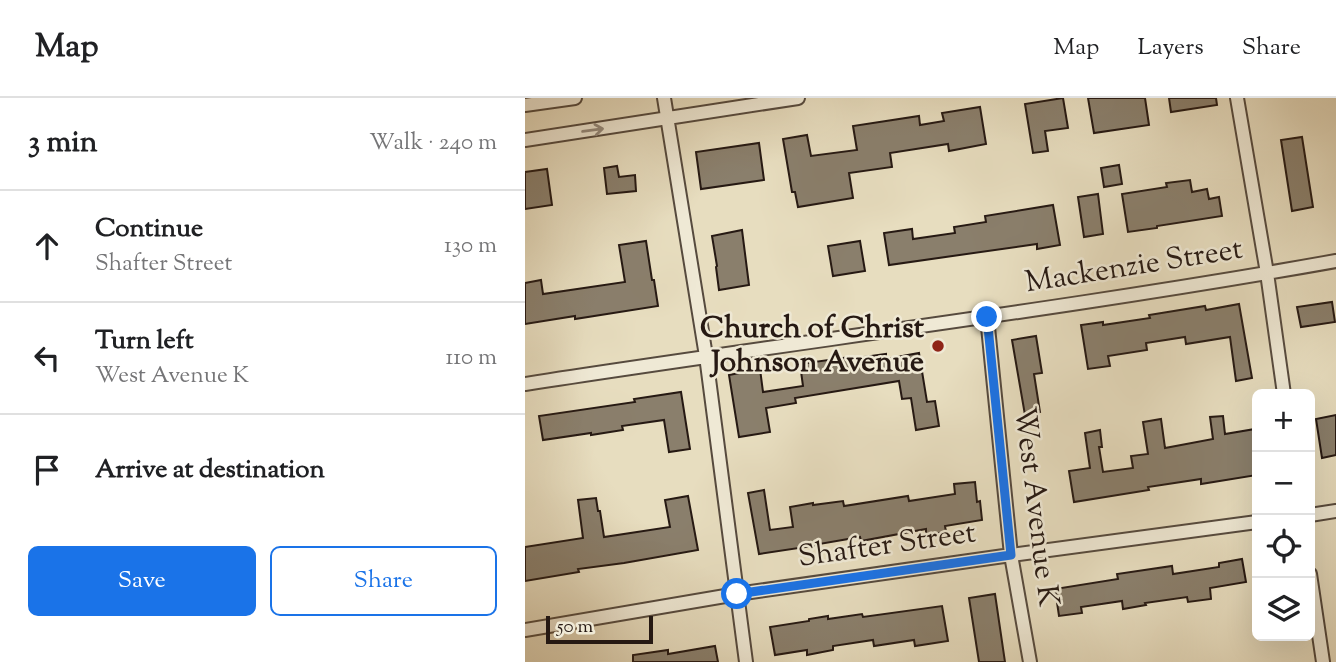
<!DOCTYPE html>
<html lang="en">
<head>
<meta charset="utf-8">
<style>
  body { margin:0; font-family:"Sorts Mill Goudy",serif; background:#f6f6f6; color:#202124 }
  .controls { position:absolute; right:21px; bottom:21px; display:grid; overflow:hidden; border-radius:10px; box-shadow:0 7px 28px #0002 }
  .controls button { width:63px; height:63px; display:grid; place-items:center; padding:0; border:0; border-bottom:2px solid #e0e0e0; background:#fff; color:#202124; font:35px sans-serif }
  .scale { position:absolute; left:21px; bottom:18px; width:107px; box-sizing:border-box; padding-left:7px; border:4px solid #261913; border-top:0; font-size:19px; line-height:24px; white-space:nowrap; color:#261913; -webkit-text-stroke:5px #efe9d5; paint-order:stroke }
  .stop { position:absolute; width:21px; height:21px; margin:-16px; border:5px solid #1a73e8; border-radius:50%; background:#fff }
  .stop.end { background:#1a73e8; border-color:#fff; box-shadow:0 2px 7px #0008 }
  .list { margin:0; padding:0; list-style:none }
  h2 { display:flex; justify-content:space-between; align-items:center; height:91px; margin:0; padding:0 28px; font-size:30px }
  h2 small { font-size:23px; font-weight:400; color:#757577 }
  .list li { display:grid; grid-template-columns:46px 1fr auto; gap:21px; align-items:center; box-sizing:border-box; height:112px; padding:0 28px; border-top:2px solid #e0e0e0 }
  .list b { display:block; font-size:26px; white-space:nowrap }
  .list p { margin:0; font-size:23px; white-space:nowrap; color:#757577 }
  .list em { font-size:23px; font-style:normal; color:#757577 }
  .actions { display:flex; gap:14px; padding:21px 28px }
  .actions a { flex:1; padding:16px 0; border:2px solid #1a73e8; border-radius:10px; text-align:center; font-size:24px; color:#1a73e8 }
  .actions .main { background:#1a73e8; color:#fff }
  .icon { flex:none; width:38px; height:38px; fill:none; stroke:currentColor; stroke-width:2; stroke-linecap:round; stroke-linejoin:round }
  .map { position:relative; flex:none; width:811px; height:564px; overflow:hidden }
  header { display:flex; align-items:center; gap:42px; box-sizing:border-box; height:98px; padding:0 35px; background:#fff; border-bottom:2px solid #e0e0e0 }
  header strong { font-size:33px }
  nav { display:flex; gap:38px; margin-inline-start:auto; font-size:24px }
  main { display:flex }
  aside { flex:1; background:#fff }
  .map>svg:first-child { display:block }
  .building { fill:#8a7f6c; stroke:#261913; stroke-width:2 }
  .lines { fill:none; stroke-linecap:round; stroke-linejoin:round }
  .minor-casing { stroke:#564a3e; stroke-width:16 }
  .minor { stroke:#efe9d5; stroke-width:12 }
  .oneway { stroke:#958b7e }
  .route { stroke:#1a73e8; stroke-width:9 }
  .poi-dot { fill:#8f2418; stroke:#efe9d5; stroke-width:2.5 }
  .labels { text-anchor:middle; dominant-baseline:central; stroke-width:5; stroke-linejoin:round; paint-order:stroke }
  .street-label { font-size:30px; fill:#261913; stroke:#efe9d5 }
  .poi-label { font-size:30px; font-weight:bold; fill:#261913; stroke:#efe9d5; text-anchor:end }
</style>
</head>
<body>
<header>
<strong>Map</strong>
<nav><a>Map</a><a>Layers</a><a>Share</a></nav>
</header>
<main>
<aside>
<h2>3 min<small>Walk · 240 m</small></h2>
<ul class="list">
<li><svg class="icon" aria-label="ahead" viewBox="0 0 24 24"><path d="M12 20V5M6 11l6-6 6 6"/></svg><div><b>Continue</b><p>Shafter Street</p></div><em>130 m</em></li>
<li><svg class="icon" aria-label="left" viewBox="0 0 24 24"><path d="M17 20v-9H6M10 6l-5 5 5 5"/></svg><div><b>Turn left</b><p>West Avenue K</p></div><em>110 m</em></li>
<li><svg class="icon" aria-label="arrive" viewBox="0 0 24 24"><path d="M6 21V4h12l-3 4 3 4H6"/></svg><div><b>Arrive at destination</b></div></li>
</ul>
<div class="actions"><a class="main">Save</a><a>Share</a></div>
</aside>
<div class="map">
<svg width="811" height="564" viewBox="0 0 811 564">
  <rect width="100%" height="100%" fill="#e7ddbf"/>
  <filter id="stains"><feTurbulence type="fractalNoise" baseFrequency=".00286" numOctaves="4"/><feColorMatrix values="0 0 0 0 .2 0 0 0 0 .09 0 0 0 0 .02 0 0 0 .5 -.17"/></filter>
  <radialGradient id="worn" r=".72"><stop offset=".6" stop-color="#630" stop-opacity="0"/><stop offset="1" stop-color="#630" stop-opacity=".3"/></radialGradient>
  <path class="building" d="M538,0L543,30L520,33L523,53L508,55L500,6Z
    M563,0H620L624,27L569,35Z
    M644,0H691L692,7L646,14Z
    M455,9L461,46L424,53L423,46L365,55L367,69L324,75L328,100L273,109L270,94H267L258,41L282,37L286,58L332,52L328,28L394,18L395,27L419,23L417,15Z
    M777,39L788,109L767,113L756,42Z
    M234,45L239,82L176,91L171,54Z
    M594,67L597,86L579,89L576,70Z
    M92,68L94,79L110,77L111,93L82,96L79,70Z
    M22,71L27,107L0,111V74Z
    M665,82L667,94L682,91L684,101L694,99L697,118L632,128V130L603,134L597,96L642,89L641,85Z
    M573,96L578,136L559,139L553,99Z
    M528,107L535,147L512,151V146L364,167L359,135L387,131L388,141L430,135L429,129L461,124L460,118Z
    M217,132L224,187L194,192L191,169L192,168L187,138Z
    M121,143L127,182H129L133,208L50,221V218L0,226V185L16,182L18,196L100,184L94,147Z
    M335,143L340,173L308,178L303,148Z
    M807,204L810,224L776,229L772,209Z
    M714,206L727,280L711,283L705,239L661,246L660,239L621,245L622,252L583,258L585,268L563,271L556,227L578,224V227L625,220L624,217L680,208L681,212Z
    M511,238L517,275L509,276L515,314L500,317L487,242Z
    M394,255L402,304L410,303L414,328L391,332L386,300L377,301L374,283L270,300L271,305L241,310L245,334L214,339L204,277L235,271L238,294L278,288L275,266L324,259L325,261L361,256V261Z
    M156,294L165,351L144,354L139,322L97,328L98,332L66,337V335L18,342L14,318L110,304L109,301Z
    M811,317V357L797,360L791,321Z
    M698,318L700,336L730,331L732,348V377L676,386V381L623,389L624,392L549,404L544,373L565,370L560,335L575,332L577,349H574L578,374L608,370L606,358L623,356L618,324L636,321L640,350L688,341L685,319Z
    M450,384L452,404L455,403L457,422L420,428L421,434L401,437V431L336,443L335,439L294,446V447L234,456L223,395L239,392L245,432L268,429L265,409L288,405V407L318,403L319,408L383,398L384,403L430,396L429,386Z
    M163,398L173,452L99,465L53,471L54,474L0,483V449L58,440L53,402L71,400L73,413H75L79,439L145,429L140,402Z
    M717,461L721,484L685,490L686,501L663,504L662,499L620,505L621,507L598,511L597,503L556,509L557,515L534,518L530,491L593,481L592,476L647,468L648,476L694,469V465Z
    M470,496L480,564H454L444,500Z
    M417,508L423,543L390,548L389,542L349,548L348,542L308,548V552L282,557V552L250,557L245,529L284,523V521L303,518V521L337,516L338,519Z
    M190,548L193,564H108V557L143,552V556Z"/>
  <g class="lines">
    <g class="minor-casing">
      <path id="minor" d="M139,0L181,258L221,564
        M712,0L742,175L759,296
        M0,7L50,0
        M0,42L273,0
        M462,219L486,457L505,564
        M0,286C270,244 542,211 811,163
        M785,417L811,413
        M785,476L798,564
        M0,532L212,496L486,457L732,424"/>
    </g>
    <use href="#minor" class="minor"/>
  </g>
  <defs><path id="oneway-shaft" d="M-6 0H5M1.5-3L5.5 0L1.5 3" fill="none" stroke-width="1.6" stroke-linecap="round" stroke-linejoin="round" transform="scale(1.75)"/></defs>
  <use class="oneway" href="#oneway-shaft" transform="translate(68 32) rotate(-8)"/>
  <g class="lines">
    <path class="route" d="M212,496L486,457L462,219"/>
  </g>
  <circle class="poi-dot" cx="413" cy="248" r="7"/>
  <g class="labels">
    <g class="street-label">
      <text transform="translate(609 169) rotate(-9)">Mackenzie Street</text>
      <text transform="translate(510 409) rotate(83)">West Avenue K</text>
      <text transform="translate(362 448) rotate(-8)">Shafter Street</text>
    </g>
    <g class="poi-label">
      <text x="399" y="231">Church of Christ<tspan x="399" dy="34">Johnson Avenue</tspan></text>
    </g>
  </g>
  <rect width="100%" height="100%" filter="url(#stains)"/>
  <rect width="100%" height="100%" fill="url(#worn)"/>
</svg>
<div class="controls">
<button>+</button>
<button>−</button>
<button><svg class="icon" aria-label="locate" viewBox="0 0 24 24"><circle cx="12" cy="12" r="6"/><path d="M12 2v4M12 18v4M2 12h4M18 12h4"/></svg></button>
<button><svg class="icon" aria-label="layers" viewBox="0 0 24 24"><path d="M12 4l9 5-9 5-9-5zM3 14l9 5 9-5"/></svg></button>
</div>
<div class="scale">50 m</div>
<div class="stop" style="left:212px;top:496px"></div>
<div class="stop end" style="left:462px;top:219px"></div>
</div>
</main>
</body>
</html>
